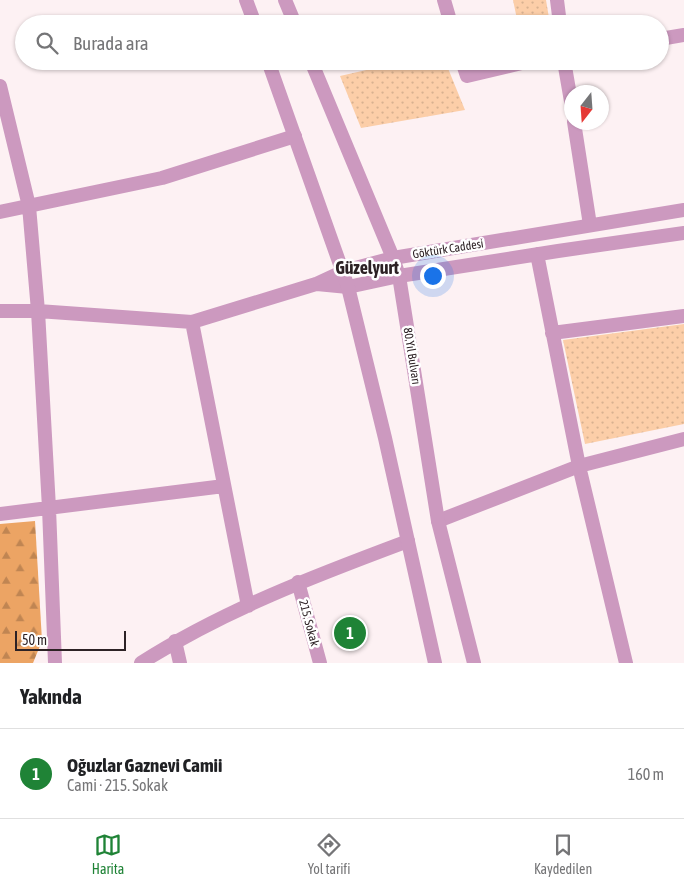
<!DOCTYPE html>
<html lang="tr">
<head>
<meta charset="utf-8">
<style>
  body { margin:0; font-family:"Asap Condensed",sans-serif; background:#f2f2f2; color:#202124 }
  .compass { position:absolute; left:564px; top:85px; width:45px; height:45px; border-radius:50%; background:#fff; box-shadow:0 1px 4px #0004; rotate:197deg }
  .scale { position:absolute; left:15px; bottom:12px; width:111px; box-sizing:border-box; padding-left:5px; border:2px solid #2d2225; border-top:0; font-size:14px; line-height:18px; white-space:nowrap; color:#2d2225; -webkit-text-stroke:4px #fff; paint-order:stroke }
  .you { position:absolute; left:432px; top:275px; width:18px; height:18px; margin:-12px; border:4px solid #fff; border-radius:50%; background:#1a73e8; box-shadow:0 0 0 8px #1a73e833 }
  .badge { display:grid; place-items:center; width:32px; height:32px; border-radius:50%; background:#1f8336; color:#fff; font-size:16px; font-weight:700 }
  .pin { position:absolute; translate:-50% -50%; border:2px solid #fff; box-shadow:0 1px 5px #0006 }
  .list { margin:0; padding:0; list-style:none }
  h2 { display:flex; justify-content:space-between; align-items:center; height:65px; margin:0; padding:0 20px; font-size:21px }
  h2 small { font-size:16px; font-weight:400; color:#757577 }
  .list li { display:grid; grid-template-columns:32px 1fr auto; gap:15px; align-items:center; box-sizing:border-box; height:90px; padding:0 20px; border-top:1px solid #e0e0e0 }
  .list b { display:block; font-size:19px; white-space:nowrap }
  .list p { margin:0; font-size:16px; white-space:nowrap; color:#757577 }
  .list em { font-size:16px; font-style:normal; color:#757577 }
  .icon { flex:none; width:28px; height:28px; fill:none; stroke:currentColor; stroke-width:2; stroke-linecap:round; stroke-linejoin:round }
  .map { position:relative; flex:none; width:684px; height:663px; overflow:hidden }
  .search { position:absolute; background:#fff; box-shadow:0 1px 4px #0004; left:15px; right:15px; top:15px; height:55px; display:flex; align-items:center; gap:12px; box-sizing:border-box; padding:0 18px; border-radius:28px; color:#757577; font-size:19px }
  .sheet { height:155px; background:#fff }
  nav { display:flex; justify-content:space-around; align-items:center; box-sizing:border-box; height:70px; border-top:1px solid #e0e0e0; background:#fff; font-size:14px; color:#757577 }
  nav a { display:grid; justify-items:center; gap:2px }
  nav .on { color:#1f8336 }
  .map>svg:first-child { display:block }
  .grass { fill:url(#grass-dots) }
  .forest { fill:url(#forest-firs) }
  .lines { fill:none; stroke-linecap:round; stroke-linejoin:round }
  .minor { stroke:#cc99bf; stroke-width:14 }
  .tertiary { stroke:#cc99bf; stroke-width:14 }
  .labels { text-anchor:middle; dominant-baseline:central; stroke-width:5; stroke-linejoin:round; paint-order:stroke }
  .street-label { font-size:12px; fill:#2d2225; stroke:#fff }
  .district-label { font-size:18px; font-weight:bold; fill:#2d2225; stroke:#fff }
</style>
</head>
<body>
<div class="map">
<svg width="684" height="663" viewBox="0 0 684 663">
  <defs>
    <pattern id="grass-dots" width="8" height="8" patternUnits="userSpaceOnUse" patternTransform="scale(1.25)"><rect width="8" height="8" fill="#fccea8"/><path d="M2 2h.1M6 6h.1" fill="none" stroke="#d8b190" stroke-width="1.8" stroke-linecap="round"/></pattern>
    <pattern id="forest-firs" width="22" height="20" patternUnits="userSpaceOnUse" patternTransform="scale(1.25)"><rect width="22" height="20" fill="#eca464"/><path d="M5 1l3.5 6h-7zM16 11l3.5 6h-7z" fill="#c08552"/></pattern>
  </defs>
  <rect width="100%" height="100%" fill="#fdf1f3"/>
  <path class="grass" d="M513,0H546L550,24H518Z
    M406,61H445L465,110L361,128L340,76Z
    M684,324V424L585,444L563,340Z"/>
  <path class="forest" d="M35,521L42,641L33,663H0V524Z"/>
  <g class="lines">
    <path class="minor" d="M444,0L451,24
      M557,0L560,24
      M660,39L684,35
      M462,61L467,76L530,61
      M564,61L572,107
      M0,86L29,206L38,311L49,508L55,663
      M574,122L590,225
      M0,212L162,178L295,136
      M537,254L579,466L626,663
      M317,284L348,287L399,276L558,251L684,233
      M0,311H38L192,322L316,284L344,271L393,258L684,210
      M192,322L248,606
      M552,333L684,316
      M0,514L224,486
      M438,521L579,466L684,439
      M298,582L320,663
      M175,641L180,663
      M141,663C224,610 317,575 408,541"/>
    <path class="tertiary" d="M246,0L255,24
      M285,0L295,24
      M268,61L348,287L385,438L435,663
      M311,61L393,258L399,276L438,521L474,663"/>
  </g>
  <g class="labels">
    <g class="street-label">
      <text transform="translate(448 249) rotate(-9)">Göktürk Caddesi</text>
      <text transform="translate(412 356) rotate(81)">80.Yıl Bulvarı</text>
      <text transform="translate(309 623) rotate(75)">215. Sokak</text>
    </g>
    <g class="district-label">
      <text x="367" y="267">Güzelyurt</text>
    </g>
  </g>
</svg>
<svg class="compass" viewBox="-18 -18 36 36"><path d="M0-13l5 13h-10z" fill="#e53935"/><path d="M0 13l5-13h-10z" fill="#757577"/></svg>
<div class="scale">50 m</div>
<div class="you"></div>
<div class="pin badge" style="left:350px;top:633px">1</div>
<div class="search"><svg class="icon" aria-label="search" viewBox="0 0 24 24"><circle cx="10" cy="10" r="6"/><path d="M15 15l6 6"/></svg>Burada ara</div>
</div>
<section class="sheet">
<h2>Yakında<small></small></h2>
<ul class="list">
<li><span class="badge">1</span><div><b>Oğuzlar Gaznevi Camii</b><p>Cami · 215. Sokak</p></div><em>160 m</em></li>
</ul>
</section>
<nav>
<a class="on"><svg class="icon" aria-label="map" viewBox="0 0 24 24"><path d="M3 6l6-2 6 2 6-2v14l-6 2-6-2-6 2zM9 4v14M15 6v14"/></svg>Harita</a>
<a><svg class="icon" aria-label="directions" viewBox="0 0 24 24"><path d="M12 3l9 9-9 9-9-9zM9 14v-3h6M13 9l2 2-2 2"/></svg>Yol tarifi</a>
<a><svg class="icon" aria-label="saved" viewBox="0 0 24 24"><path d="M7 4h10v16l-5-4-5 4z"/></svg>Kaydedilen</a>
</nav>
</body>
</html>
